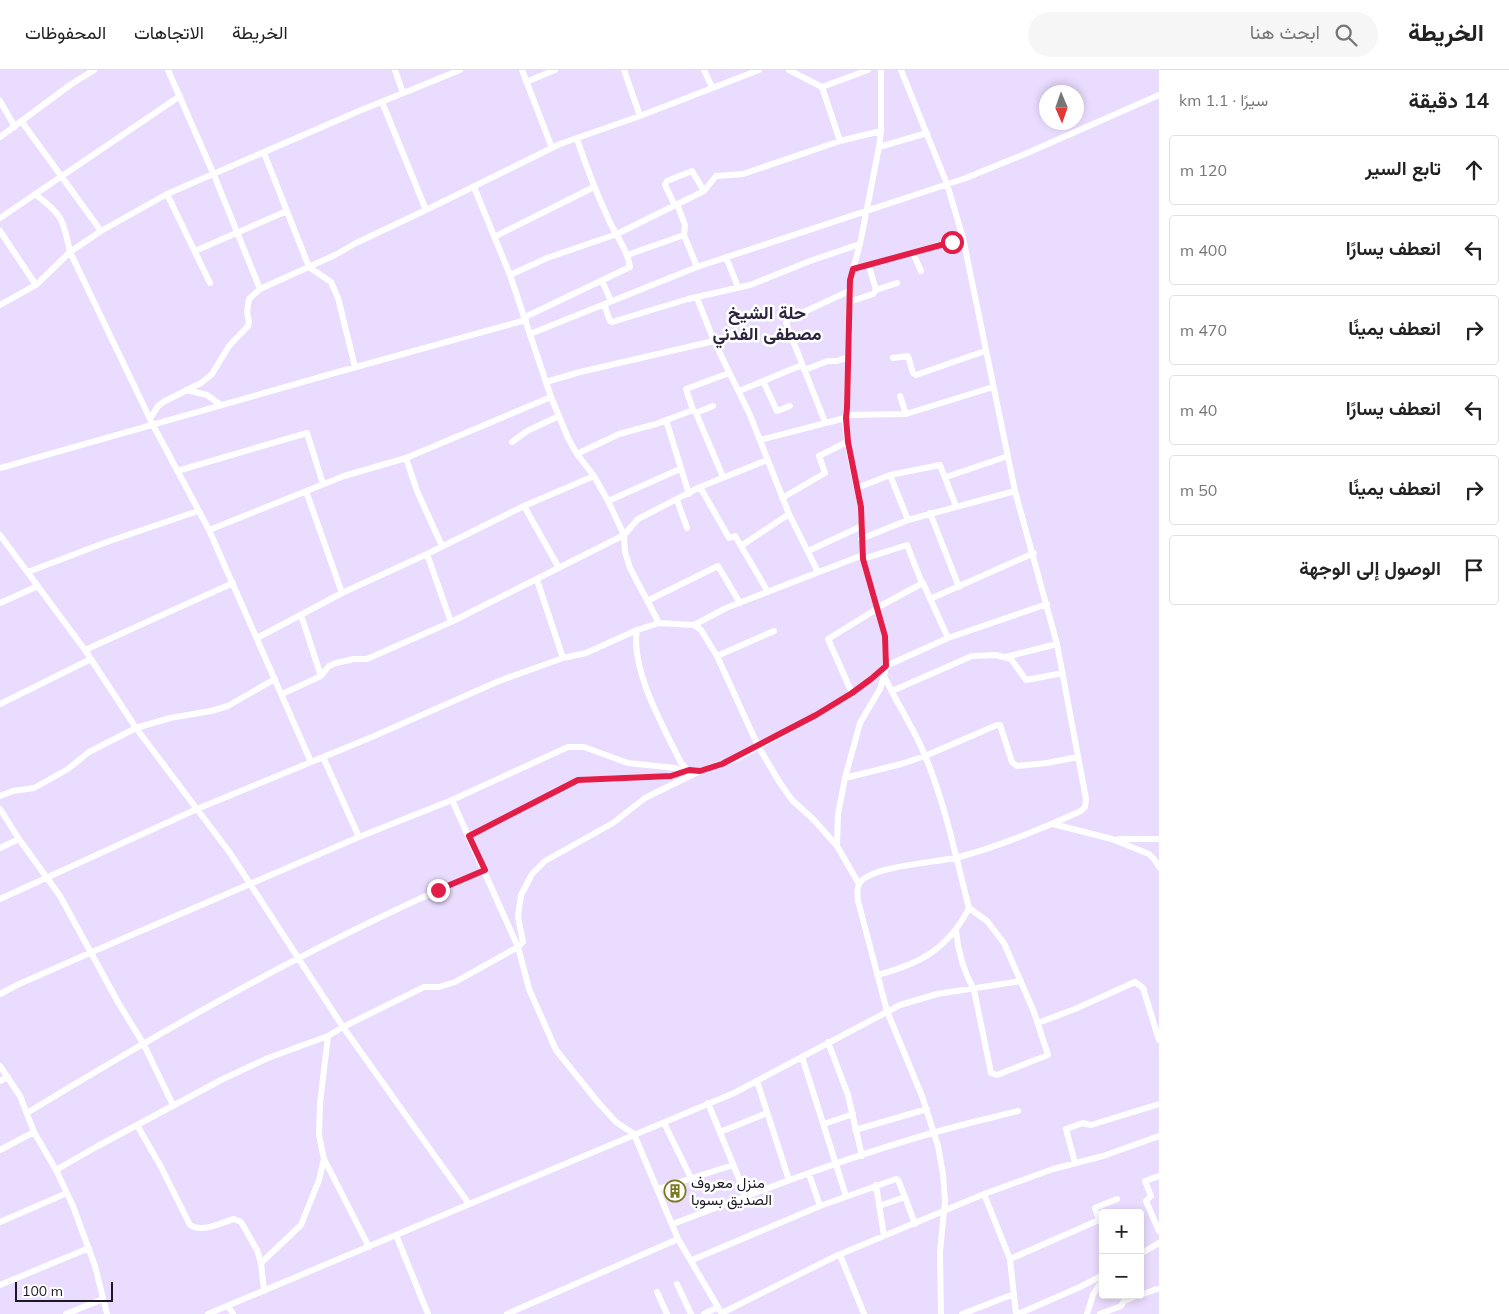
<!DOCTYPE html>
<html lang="ar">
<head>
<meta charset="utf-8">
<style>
  body { margin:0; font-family:Mulish,Vazirmatn,sans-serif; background:#f6f6f6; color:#222; direction:rtl }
  .controls { position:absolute; right:15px; bottom:15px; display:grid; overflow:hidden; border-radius:5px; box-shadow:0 2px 8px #0003 }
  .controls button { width:45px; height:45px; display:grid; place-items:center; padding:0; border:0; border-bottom:1px solid #e0e0e0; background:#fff; color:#222; font:25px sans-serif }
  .compass { position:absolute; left:1039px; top:15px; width:45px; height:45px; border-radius:50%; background:#fff; box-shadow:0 2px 8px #0003; rotate:178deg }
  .scale { position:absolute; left:15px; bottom:12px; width:98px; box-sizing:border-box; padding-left:5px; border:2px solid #1d1824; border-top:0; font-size:14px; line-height:18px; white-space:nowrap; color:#1d1824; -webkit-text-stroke:4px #fff; paint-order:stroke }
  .stop { position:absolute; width:15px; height:15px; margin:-11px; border:4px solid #e11d48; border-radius:50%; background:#fff }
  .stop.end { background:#e11d48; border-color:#fff; box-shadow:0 1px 5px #0008 }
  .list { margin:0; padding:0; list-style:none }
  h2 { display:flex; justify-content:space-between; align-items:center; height:65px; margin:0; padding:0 20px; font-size:21px }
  h2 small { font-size:16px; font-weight:400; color:#767676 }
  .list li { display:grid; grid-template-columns:32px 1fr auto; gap:15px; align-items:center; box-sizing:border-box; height:70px; margin:0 10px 10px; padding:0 10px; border:1px solid #e0e0e0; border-radius:5px }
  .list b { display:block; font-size:19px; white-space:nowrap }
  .list em { font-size:16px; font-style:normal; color:#767676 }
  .icon { flex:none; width:28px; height:28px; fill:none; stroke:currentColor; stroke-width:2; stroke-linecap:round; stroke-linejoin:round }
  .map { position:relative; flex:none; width:1159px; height:1244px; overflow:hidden; direction:ltr }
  header { display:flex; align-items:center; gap:30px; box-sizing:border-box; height:70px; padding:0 25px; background:#fff; border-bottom:1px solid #e0e0e0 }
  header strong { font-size:24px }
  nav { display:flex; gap:28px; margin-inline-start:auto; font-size:18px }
  .search { width:350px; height:45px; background:#f6f6f6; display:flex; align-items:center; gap:12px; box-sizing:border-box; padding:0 18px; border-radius:28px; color:#767676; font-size:19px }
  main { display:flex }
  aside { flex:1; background:#fff }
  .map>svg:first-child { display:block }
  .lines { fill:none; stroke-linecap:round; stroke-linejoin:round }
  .minor { stroke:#fff; stroke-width:6 }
  .route { stroke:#e11d48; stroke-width:6 }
  .labels { text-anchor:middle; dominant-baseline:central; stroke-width:5; stroke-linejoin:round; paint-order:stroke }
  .poi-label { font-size:15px; fill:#1d1824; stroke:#fff; text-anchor:start }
  .quarter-label { font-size:18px; font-weight:bold; fill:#2e233d; stroke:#fff }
</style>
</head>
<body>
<header>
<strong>الخريطة</strong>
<div class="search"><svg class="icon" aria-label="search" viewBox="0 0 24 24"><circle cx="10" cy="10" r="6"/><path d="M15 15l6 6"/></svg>ابحث هنا</div>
<nav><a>الخريطة</a><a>الاتجاهات</a><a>المحفوظات</a></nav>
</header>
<main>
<aside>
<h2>14 دقيقة<small>سيرًا · 1.1 km</small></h2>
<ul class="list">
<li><svg class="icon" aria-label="ahead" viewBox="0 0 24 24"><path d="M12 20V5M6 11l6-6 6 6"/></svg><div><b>تابع السير</b></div><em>120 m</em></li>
<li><svg class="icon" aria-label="left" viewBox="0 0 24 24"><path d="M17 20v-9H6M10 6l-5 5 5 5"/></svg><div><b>انعطف يسارًا</b></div><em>400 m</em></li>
<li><svg class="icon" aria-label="right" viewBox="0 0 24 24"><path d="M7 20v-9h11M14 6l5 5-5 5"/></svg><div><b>انعطف يمينًا</b></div><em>470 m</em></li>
<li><svg class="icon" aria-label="left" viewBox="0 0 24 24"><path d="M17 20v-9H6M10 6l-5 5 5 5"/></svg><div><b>انعطف يسارًا</b></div><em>40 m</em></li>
<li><svg class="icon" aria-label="right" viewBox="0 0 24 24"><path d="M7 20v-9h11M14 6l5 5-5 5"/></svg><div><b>انعطف يمينًا</b></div><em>50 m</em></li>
<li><svg class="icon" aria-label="arrive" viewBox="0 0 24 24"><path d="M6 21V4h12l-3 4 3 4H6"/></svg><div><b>الوصول إلى الوجهة</b></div></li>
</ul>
</aside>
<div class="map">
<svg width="1159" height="1244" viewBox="0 0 1159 1244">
  <rect width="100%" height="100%" fill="#eadcfe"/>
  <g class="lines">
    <path class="minor" d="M168,0L214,105L260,219
      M395,0L403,23
      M522,0L552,78
      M624,0L640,46
      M704,0L712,17
      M789,0L822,17L868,0
      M901,0L947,114L963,168L1015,421L1057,574L1086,729L1085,737L1081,741C1041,759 1001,776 959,787C934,793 884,795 865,808C856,813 857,822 858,831L887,941L922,1026L938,1076L943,1104L945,1131L940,1182L941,1244
      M526,12L555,0
      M822,17L840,71
      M0,31L15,57
      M382,32L426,140
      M22,52L101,161
      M0,67L70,15L94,0
      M879,77L881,61V0
      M264,83L309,197L331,212L338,228L355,297
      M474,117L510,205L551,327L568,368L577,384L594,406L608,431L624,465L625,482L630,498L659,553
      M167,124L210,213
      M677,134L685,155L684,165
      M675,136L665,115L667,111L692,101L704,121
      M0,148L180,26
      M0,161L36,215
      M494,167L594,117
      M195,181L287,141
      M913,183L921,201
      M627,185L684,165L697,197
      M726,187L738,217
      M869,196L876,220
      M853,199L895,188L963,168
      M510,205L547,188L617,164L704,121L716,106L743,104L840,71L881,61
      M602,211L611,231
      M697,228L714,271L750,345L789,444L818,502
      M849,232L873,224L876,220L897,213
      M604,234L610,251L612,252L688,229L750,215L810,191L860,174
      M0,235L36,215L70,182C63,148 62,145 35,124
      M525,247L630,197C627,178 615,165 608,148C596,122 586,96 577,69
      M530,264L697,197L966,108L1025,84L1159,25
      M893,288L908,286L913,303L916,305L985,281
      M804,300L828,291H837L848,287
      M763,311L777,341L790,336
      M546,312L580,302L714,271
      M186,320L207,325L221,335
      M739,321L802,295
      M900,326L906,344
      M696,343L713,336
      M846,345L906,344L993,317
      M150,349L158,336L165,331L201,313L212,304L229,276L248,256L249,252L247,242L249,229L260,219L335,185L356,173L426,140L560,74L640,46L759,0
      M666,350L689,424
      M825,352L786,253L789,249L849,221
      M760,370L845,348
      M512,372L527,361L559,346
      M577,384L619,364L656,354L693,340
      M406,388L417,421L442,476
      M0,398L338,302L526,250
      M177,401L307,363L323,414
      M890,405L908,450
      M723,407L696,343L693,340L686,319L729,303
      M946,407L1008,386
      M700,417L728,466L729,468L735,466L768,522
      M857,418L890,405L940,395L956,436
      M306,421L342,523
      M782,428L825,403L819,386L847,372
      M677,430L687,458
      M608,431L680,399
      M524,436L559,498
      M930,443L959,517
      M209,460L344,406L406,388L551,327
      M0,465L85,580L136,658L230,783L343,957L469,1134
      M861,469L908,450L1015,421
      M741,476L789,444
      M808,481L862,456
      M427,484L451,552
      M863,489L907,475L922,513
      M28,502L104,473L198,441
      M537,510L563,588
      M930,529L1034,483
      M647,531L718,496L740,533
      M0,533L38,516
      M301,545L321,606
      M694,555L726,538L863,485
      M637,560C630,599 664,658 681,693L689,701H692
      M257,568L342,523L427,484L524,436L594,406
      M85,580L233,513
      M717,586L774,561
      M1006,587L1057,574
      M892,621L972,586L996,585L1011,589L1026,610L1063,603
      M852,623L828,569L872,542L882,535L923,513L948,568
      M282,624L321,606L329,596L336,593L354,589H367L451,552L624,465L638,449L700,417L767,390
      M0,634L91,589
      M323,687L359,767
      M311,692L209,460L153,355L70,182L101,161L167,124L359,41L460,0
      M845,708L901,694L925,686L997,655H1000L1001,658L1012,692L1017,696L1047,693L1078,687
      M0,726L13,721L34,718L68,699L89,682L136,658L170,648L211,641L228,636L275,609
      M452,730L518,877L529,919L556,980L597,1031L616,1052L634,1064L678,1169L722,1244
      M0,739L19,769L60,826L119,934L143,973L173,1035
      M1053,754L1112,769L1149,784L1154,789L1159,797
      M469,766L579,710L671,706L685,702
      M1118,769H1159
      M837,776L838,744L845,708L860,653L880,619L884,606L886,596L885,565L863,489L861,437L847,372L845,348L847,338L850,210L860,174L879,77L927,63
      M0,778L19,769
      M0,829L197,739L372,667L499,611L563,588L586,583L637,560L659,553L694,555L701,560L717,586L758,676L780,713L792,730L813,749L837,776L859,814
      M956,861C958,881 964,902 974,920L991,1003L997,1005L1048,985L1034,942L1004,873L987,851L969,838
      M877,905C920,894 948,879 969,838C956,788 946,737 926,688C915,660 897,634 884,606
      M0,924L17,915L92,882L359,767L452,730L568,677H584L628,693L675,698L685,702L689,701
      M1038,953L1075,939L1135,912L1143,918L1159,970
      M828,972L848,1025L862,1086
      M802,987L846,1126
      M0,996L20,1026L34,1062L56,1100L73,1136L95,1196L107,1244
      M0,1011L8,1007
      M757,1011L789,1110
      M708,1033L746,1126
      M27,1043C175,953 326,867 485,800
      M664,1053L691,1108
      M824,1054L853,1044
      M137,1055L161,1097L190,1155C203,1163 220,1153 234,1149L241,1152L257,1180L261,1193
      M855,1060L927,1039
      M720,1062L767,1043
      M0,1080L34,1062
      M324,1089L369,1177
      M1075,1093L1066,1059L1083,1053L1091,1055L1159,1034
      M56,1100L96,1077L223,1009L268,988L328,966L343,957L424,917H439L455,912L518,877L523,872L518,847L521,825L532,804L545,791L613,753L645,728L700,701L736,689L816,645L852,623L871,609L886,596L948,568L1047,534
      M809,1104L820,1136
      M1159,1106L1145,1111L1151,1126L1146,1131L1159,1161
      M876,1115L884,1166
      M658,1119L733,1095
      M984,1124L1010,1189L1016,1244
      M879,1136L905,1127L915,1154
      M0,1152L67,1123
      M673,1154C760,1121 847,1087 936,1062C963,1054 991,1048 1018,1041
      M396,1165L428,1244
      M1140,1184L1159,1173
      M840,1185L864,1244
      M1010,1189L1099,1150L1095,1138L1117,1129
      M692,1190L820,1136L896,1109L898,1110L905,1127
      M677,1214L691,1244
      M0,1215L89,1178
      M264,1221L261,1193L301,1155L319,1110L324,1089L319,1065L320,1033L328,966
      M657,1222L667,1244
      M1140,1225L1157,1219
      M228,1236L233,1244
      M722,1243L836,1186L984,1124L1053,1099L1103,1086L1159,1066
      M66,1244L103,1229
      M208,1244L734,1023L900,935L937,924L1021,911
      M507,1244L678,1169
      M704,1244L718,1237
      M962,1244L1014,1224
      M1018,1244L1080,1217L1103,1205
      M1087,1244L1093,1225L1103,1209
      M1100,1244L1121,1236L1124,1231L1139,1225"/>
  </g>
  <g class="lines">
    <path class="route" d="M438,820L485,800L469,766L578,710L671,706L689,700L700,701L722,694L816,645L852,623L871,609L886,596L885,566L863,489L861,437L848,372L846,348L847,338L850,210L853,199L952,172"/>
  </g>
  <defs>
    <g id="building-ring" transform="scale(1.125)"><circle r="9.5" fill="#fff" stroke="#7c791f" stroke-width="1.5"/><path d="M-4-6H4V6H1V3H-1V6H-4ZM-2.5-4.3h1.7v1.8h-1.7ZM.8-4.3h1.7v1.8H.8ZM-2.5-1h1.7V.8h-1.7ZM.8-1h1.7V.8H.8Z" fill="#7c791f"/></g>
  </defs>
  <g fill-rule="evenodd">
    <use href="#building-ring" x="675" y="1121"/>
  </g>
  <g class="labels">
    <g class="poi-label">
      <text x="691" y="1112">منزل معروف<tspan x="691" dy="17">الصديق بسوبا</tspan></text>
    </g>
    <g class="quarter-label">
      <text x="767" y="242">حلة الشيخ<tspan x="767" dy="21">مصطفى الفدني</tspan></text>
    </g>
  </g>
</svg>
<div class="controls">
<button>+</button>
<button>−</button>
</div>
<svg class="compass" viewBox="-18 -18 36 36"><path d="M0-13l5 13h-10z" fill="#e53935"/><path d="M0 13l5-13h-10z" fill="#767676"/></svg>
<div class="scale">100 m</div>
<div class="stop" style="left:952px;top:172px"></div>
<div class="stop end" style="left:438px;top:820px"></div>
</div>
</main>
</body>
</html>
